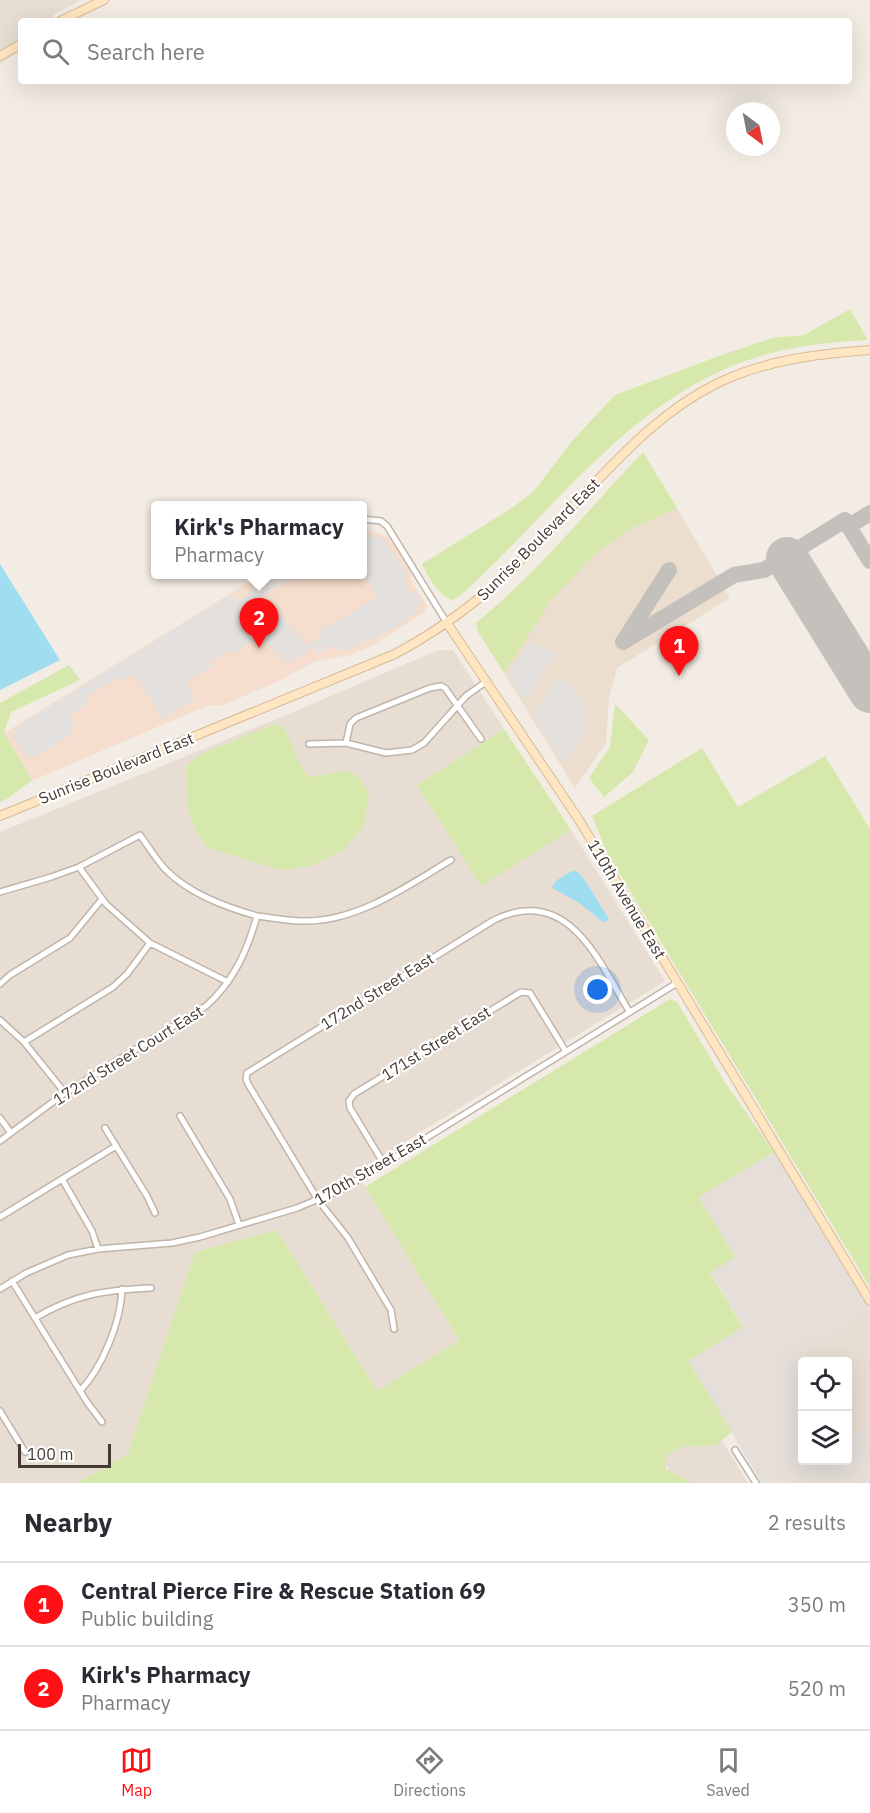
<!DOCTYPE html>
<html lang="en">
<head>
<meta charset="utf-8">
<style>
  body { margin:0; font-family:"IBM Plex Sans",sans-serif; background:#f7f7f7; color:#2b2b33 }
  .controls { position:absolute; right:18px; bottom:18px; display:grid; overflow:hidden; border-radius:6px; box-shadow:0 6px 24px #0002 }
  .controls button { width:54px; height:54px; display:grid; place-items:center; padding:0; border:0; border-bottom:2px solid #e1e1e2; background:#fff; color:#2b2b33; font:30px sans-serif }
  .compass { position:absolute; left:726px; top:102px; width:54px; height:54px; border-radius:50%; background:#fff; box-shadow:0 6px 24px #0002; rotate:148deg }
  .scale { position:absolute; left:18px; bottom:15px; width:93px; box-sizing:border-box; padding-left:6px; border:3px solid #453b34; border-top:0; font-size:16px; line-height:21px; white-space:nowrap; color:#453b34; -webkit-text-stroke:4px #fff; paint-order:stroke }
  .you { position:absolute; left:598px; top:990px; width:21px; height:21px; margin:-15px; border:4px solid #fff; border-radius:50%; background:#1a73e8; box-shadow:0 0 0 9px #1a73e833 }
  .badge { display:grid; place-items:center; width:39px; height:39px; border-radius:50%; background:#fe1014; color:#fff; font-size:20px; font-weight:700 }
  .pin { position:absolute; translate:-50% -50px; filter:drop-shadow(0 2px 3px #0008) }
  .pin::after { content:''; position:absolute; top:32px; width:21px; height:18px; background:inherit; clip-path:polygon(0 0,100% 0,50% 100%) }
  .popup { position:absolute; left:151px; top:501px; width:216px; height:78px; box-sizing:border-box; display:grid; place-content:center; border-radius:6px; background:#fff; filter:drop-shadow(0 2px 4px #0005); font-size:20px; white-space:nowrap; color:#7c7c81 }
  .popup b { font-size:22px; color:#2b2b33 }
  .popup::after { content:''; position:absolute; left:50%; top:100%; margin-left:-12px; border:12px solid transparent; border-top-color:#fff }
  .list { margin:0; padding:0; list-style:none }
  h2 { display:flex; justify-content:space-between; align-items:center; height:78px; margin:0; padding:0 24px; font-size:26px }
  h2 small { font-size:20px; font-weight:400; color:#7c7c81 }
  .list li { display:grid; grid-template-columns:39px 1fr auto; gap:18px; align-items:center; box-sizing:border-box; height:84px; padding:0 24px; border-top:2px solid #e1e1e2 }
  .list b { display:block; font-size:22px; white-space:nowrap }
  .list p { margin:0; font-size:20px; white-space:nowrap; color:#7c7c81 }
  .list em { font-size:20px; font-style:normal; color:#7c7c81 }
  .icon { flex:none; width:33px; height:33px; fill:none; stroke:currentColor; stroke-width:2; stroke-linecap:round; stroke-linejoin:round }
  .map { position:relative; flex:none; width:870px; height:1483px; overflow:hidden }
  .search { position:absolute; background:#fff; box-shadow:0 6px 24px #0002; left:18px; right:18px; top:18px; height:66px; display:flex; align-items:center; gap:15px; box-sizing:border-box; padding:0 21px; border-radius:6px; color:#7c7c81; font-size:22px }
  .sheet { height:246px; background:#fff }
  nav { display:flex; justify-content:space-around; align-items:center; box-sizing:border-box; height:84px; border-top:2px solid #e1e1e2; background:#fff; font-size:16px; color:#7c7c81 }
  nav a { display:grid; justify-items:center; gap:3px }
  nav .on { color:#fe1014 }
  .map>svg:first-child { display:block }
  .residential { fill:#e7ddd2 }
  .commercial { fill:#f5dece }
  .industrial { fill:#e5ded9 }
  .education { fill:#ecdece }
  .green { fill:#d7e8ac }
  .parking { fill:#e3e0dd }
  .water { fill:#9fddf1 }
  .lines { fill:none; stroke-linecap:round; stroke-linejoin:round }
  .taxiway { stroke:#c4c0bc; stroke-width:16 }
  .runway { stroke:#c4c0bc; stroke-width:42 }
  .street-casing { stroke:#c1b5aa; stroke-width:8 }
  .secondary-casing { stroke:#d7ba95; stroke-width:10 }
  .street { stroke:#fff; stroke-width:5 }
  .secondary { stroke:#ffe6c2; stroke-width:8 }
  .labels { text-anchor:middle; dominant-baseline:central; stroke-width:4.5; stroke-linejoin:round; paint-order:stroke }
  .street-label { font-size:16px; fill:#453b34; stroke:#fff }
</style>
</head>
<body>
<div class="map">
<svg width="870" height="1483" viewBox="0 0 870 1483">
  <rect width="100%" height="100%" fill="#f3ece4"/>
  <path class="residential" d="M0,0H81L53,15L56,21H21V50L0,64Z
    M439,650H453L504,729L417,785L481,885L571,830L665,981L356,1172L459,1340L377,1391L277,1230L195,1252L128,1454L77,1483H0V832L272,721Z
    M870,1311V1425L848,1438V1362H802V1367L796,1357Z
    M710,1420L748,1483H677L658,1452Z"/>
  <path class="commercial" d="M363,528L390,537L412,573L411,580L427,606L424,613L373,645L351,655L315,661L279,681L221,706L213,705L199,709L34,780L30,779L4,733L260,575L362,574Z"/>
  <path class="industrial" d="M774,1152L870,1309V1311L796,1357L802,1367V1460H848V1438L870,1425V1483H762L688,1361L743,1326L710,1272L735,1257L699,1197Z"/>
  <path class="education" d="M677,508L730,598L617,668L609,698L606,743L575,788L504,673L552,599L598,551L627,531Z"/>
  <path class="green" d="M850,309L868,340C833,342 799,345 764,355C634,392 556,510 460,596L452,600C440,597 427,576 422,564L513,507L534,491L572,441L615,395L719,356L772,338L804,335Z
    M643,452L677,508L627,531L598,551L552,599L504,673L478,632L476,623C538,572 588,510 643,452Z
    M69,665L80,680L11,712L4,733L32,780L7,799L0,802V703Z
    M615,704L649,740L633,772L604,797L589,778L610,747Z
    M272,725H282C293,741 295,762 309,777L347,771L359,777L369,793L364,826L343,850L311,866L281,870L208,848C183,819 188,801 186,766L201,754Z
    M504,729L571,830L481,886L417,785Z
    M702,748L738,807L825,756L870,829V1287L607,853L592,816Z
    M670,999L677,1002L726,1084L774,1152L699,1197L735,1257L710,1273L743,1327L688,1361L732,1432L715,1446H684L666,1455V1469L692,1483H77L128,1454L195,1252L277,1230L377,1391L459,1340L365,1187Z"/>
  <path class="parking" d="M363,533L384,539L408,577L403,581L411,594L416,591L423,603L416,608L419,612L371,641L369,638L347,651L337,649L333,645L317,653L314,647L287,664L260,636L232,654L229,650L210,661L213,666L185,683L195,699L163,719L134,673L120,681L118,678L85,698L88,703L70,714L75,728L69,731L71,735L34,757L32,754L27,757L13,736L18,733L15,728L230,595L239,602L269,575H297L284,584L282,581L261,598L262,601L276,617L280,614L307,644L322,636L320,631L378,597L363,572L366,568L363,562Z
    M529,642L559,653L552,664L549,663L526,699L521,696L509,675Z
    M558,675L576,690L584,708L586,720L585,730L570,755L566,759L560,761V756L533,717Z"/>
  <path class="water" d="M0,564L60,660L0,690Z
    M573,871H577L584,879L609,919L608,921L603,922L578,902L552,888C555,879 565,875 573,871Z"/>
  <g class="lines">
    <path class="taxiway" d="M849,526L870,513
      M669,570L623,642L734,575L764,570L845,520L870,561"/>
    <path class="runway" d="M787,558L870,692"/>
    <g class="street-casing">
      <path id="street" d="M362,519L381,521L387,526L447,623
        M346,743L350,724L356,718L430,688L441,686L445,688L481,739
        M309,744L346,743L386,753L412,750L424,743L466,696L487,681
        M79,867L106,904L150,943L228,982
        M0,892L51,877L79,867L140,835C148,846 156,859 165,869C189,894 226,907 257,916
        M0,984L10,975L70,938L102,899
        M0,1020L24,1042L65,1093
        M24,1042L113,987L127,974L150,943
        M180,1116L230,1199L239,1225
        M0,1118L11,1133
        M105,1128L147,1196L155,1213
        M0,1141L65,1093L206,1006C234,981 247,951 257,916C274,918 291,922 308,921C360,920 407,886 451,860
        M384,1164L350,1108L349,1101L354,1094L521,992L530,993L565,1050
        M62,1179L92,1231L98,1249
        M0,1217L116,1146
        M12,1281L87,1402L102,1422
        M0,1289L26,1273L68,1255L98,1249L172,1243L200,1237L297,1208L340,1190L384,1164L677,983
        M35,1318C75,1294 106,1290 151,1288
        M394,1329L391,1310L348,1238L318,1200L248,1084L246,1079L247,1073L494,920C568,884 598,960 629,1011
        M80,1391C102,1368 121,1322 122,1289
        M0,1411L25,1452
        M735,1450L756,1483"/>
    </g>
    <g class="secondary-casing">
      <path id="secondary" d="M60,21L104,0
        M0,56L21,44
        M447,623L579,820L870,1301
        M0,816L395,654C425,638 452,620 478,599C519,566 554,525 591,487C629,447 666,409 716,384C765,360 816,354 870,350"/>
    </g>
    <use href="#street" class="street"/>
    <use href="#secondary" class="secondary"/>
  </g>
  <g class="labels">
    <g class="street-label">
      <text transform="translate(538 539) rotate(-45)">Sunrise Boulevard East</text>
      <text transform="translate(116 768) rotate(-22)">Sunrise Boulevard East</text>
      <text transform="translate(627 899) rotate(59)">110th Avenue East</text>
      <text transform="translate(377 991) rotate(-32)">172nd Street East</text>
      <text transform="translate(436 1043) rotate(-32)">171st Street East</text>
      <text transform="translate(128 1055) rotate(-32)">172nd Street Court East</text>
      <text transform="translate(370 1169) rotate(-30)">170th Street East</text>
    </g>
  </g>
</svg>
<div class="controls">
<button><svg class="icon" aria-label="locate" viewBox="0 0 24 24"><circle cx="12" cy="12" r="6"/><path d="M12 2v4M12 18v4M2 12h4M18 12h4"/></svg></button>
<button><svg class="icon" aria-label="layers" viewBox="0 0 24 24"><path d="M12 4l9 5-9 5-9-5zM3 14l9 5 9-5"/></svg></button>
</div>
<svg class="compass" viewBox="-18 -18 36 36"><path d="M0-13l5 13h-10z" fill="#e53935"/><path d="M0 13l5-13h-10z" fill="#7c7c81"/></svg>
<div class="scale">100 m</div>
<div class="you"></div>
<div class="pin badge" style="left:679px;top:676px">1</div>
<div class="pin badge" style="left:259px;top:648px">2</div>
<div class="popup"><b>Kirk's Pharmacy</b>Pharmacy</div>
<div class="search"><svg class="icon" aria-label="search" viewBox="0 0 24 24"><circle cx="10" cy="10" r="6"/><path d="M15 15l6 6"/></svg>Search here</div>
</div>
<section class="sheet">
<h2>Nearby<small>2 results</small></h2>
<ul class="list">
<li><span class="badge">1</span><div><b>Central Pierce Fire &amp; Rescue Station 69</b><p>Public building</p></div><em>350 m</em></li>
<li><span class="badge">2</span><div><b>Kirk's Pharmacy</b><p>Pharmacy</p></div><em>520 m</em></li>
</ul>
</section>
<nav>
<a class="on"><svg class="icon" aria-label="map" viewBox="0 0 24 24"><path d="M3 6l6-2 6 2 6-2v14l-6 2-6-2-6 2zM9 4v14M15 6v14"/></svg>Map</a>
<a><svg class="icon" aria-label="directions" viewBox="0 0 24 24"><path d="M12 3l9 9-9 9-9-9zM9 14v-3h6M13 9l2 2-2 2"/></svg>Directions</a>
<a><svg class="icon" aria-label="saved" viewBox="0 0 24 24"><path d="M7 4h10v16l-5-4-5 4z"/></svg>Saved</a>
</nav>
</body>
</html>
